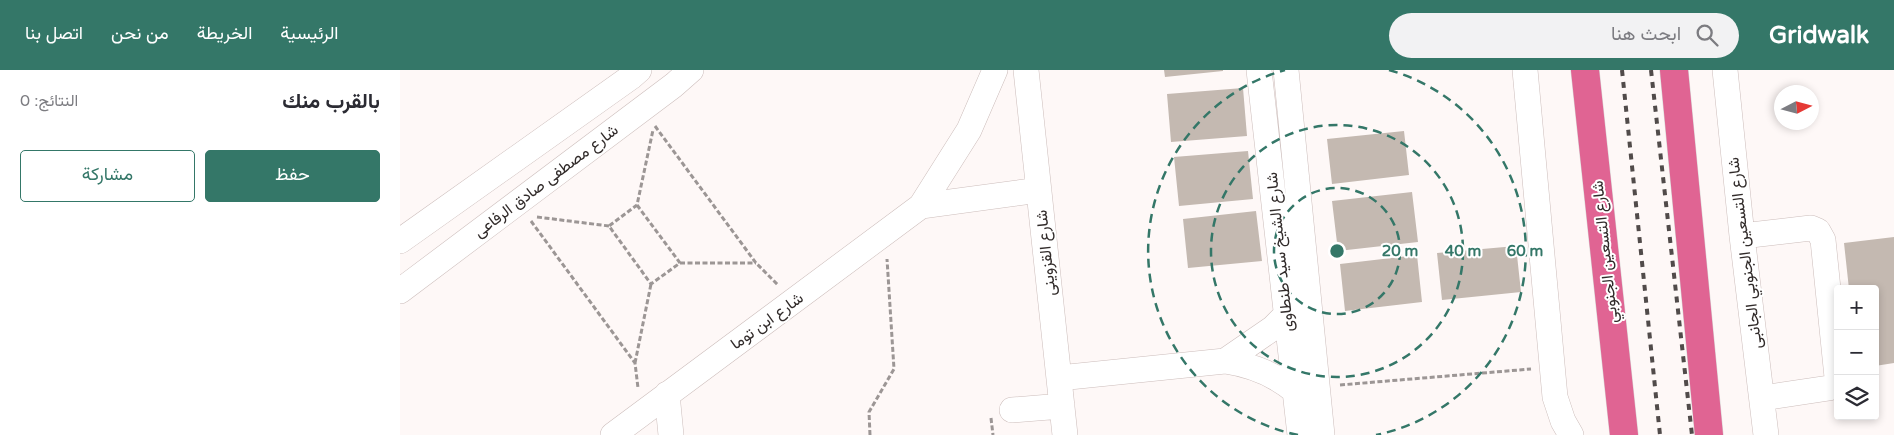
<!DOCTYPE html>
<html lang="ar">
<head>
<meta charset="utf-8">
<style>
  body { margin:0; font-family:"Varela Round",Vazirmatn,sans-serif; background:#f2f2f3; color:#2b2b33; direction:rtl }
  .controls { position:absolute; right:15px; bottom:15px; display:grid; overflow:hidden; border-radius:5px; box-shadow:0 2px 8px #0003 }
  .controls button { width:45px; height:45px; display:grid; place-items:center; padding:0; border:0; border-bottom:1px solid #e1e1e2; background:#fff; color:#2b2b33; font:25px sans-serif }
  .compass { position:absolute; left:1374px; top:15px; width:45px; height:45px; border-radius:50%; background:#fff; box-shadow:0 2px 8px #0003; rotate:84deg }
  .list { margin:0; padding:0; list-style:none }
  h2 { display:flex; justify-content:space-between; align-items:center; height:65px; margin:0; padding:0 20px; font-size:21px }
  h2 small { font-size:16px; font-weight:400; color:#7c7c81 }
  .actions { display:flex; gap:10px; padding:15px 20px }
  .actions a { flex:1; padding:11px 0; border:1px solid #347768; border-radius:5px; text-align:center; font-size:18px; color:#347768 }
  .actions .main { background:#347768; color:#fff }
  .icon { flex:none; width:28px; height:28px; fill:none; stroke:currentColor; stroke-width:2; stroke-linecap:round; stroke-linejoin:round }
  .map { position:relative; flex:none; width:1494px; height:365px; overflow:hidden; direction:ltr }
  header { display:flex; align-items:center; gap:30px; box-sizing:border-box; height:70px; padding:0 25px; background:#347768; color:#fff }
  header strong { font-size:24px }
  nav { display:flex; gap:28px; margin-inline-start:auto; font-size:18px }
  .search { width:350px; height:45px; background:#f2f2f3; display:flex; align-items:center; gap:12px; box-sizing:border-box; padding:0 18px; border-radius:28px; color:#7c7c81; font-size:19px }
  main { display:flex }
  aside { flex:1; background:#fff }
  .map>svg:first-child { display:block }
  .building { fill:#c4b9b1 }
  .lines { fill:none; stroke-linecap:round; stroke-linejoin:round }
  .minor-casing { stroke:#ccbdbb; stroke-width:26 }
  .highway-casing { stroke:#d6d5d4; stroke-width:29 }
  .path { stroke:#9c9695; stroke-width:3; stroke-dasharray:5 2.5; stroke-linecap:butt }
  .minor { stroke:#fff; stroke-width:25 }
  .highway { stroke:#e06493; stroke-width:28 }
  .rail { stroke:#514b4a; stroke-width:4; stroke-dasharray:6 6; stroke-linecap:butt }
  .ring { fill:none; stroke:#347768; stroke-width:2.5; stroke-dasharray:9 6 }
  .labels { text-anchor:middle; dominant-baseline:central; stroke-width:4; stroke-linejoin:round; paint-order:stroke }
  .street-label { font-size:16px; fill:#312b2a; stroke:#fff }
  .centre { fill:#347768; stroke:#fff; stroke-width:2.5 }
  .ring-label { font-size:15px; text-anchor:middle; font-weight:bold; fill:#347768; stroke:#fff; stroke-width:4; stroke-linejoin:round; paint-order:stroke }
</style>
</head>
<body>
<header>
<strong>Gridwalk</strong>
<div class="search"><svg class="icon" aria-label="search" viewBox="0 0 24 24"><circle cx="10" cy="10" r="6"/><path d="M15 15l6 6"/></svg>ابحث هنا</div>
<nav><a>الرئيسية</a><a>الخريطة</a><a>من نحن</a><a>اتصل بنا</a></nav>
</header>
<main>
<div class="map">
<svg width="1494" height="365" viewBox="0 0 1494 365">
  <rect width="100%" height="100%" fill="#fef8f7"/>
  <path class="building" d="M764,0H823V1L765,7Z
    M843,18L847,66L771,72L767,24Z
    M1004,61L1009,105L932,114L927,69Z
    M848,81L853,129L779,136L774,87Z
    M1012,122L1018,172L938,181L932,131Z
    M856,141L862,191L788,198L783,149Z
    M1494,167V293L1475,296V219H1449L1444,173Z
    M1116,176L1121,222L1042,230L1037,183Z
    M1017,185L1022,232L945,241L940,194Z"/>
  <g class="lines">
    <g class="minor-casing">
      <path id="minor" d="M626,0L665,365
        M859,0L900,365
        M886,0L922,365
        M1125,0L1155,327L1163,351L1171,365
        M1325,0L1342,166L1366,365
        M521,136L639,120
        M1342,166L1411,158L1418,161L1423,170L1437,307L1436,315L1429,318L1362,328
        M0,171L231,7L239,0
        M0,221L274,15L291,0
        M825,291L873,258L887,244
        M659,308L825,291C852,295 875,304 896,322
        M267,324L271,365
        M612,340L662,336
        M213,365L521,136L569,60L595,0"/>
    </g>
    <g class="highway-casing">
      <path id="highway" d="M1185,0L1224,365
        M1274,0L1309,365"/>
    </g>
    <path class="path" d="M255,56L356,193L378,215
      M237,135L280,193L251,214L209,156L237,135L253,60
      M137,147L209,156
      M131,151L235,293L238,318
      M280,193H356
      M235,293L251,214
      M940,315L1131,299
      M591,348L593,365
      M470,365L469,342L494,299L487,189"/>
    <use href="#minor" class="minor"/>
    <use href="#highway" class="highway"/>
    <path class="rail" d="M1222,0L1260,365
      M1251,0L1292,365"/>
  </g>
  <g class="ring">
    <circle cx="937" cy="181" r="63"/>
    <circle cx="937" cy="181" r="126"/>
    <path d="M898 365A188 188 0 0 1 885 0M989 0A188 188 0 0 1 976 365"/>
  </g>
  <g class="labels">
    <g class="street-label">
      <text transform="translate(146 111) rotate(-37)">شارع مصطفى صادق الرفاعى</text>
      <text transform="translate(880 182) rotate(-96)">شارع الشيخ سيد طنطاوى</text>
      <text transform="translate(1205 182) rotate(-96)">شارع التسعين الجنوبي</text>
      <text transform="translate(646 183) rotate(-96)">شارع القزوينى</text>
      <text transform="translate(1345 183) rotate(-97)">شارع التسعين الجنوبي الجانبى</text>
      <text transform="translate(367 251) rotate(-36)">شارع ابن توما</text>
    </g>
  </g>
  <circle cx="937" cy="181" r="8" class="centre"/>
  <g class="ring-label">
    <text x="1000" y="186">20 m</text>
    <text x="1063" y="186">40 m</text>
    <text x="1125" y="186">60 m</text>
  </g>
</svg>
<div class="controls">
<button>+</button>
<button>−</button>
<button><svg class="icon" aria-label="layers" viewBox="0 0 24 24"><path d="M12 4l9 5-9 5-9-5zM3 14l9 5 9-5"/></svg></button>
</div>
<svg class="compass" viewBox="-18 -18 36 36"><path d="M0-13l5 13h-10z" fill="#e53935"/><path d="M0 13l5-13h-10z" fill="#7c7c81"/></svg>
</div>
<aside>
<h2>بالقرب منك<small>النتائج: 0</small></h2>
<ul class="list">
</ul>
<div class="actions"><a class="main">حفظ</a><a>مشاركة</a></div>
</aside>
</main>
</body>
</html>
